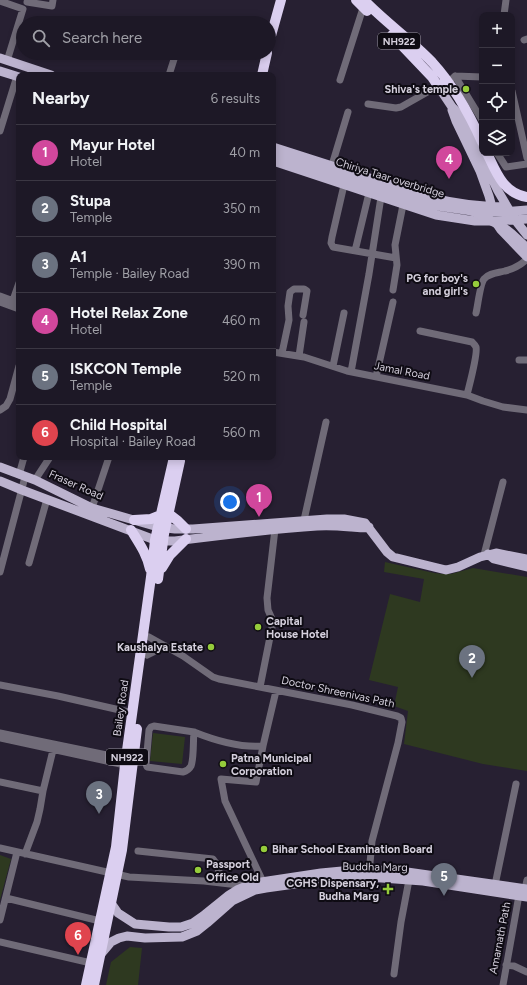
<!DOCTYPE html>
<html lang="en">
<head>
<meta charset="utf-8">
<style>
  body { margin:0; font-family:Figtree,sans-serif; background:#25212e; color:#f1f3f6 }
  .controls { position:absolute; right:12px; top:12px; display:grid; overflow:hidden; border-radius:8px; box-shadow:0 2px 10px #0003 }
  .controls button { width:36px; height:36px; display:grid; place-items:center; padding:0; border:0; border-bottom:1px solid #3b3743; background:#1d1826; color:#f1f3f6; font:20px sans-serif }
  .you { position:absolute; left:230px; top:502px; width:14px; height:14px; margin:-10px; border:3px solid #fff; border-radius:50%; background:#1a73e8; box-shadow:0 0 0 6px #1a73e833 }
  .badge { display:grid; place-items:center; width:26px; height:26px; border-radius:50%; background:#7c3aed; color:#fff; font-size:13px; font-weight:700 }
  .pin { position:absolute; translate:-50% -33px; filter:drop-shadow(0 1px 2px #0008) }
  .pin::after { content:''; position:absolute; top:21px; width:14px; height:12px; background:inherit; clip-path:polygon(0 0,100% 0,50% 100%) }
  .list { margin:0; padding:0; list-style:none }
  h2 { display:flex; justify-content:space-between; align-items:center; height:52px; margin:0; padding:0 16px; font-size:17px }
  h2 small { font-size:13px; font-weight:400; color:#a0a0a7 }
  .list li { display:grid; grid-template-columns:26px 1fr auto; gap:12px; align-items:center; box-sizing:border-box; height:56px; padding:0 16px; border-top:1px solid #3b3743 }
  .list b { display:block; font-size:15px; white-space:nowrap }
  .list p { margin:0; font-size:13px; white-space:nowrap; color:#a0a0a7 }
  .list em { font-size:13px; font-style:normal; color:#a0a0a7 }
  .icon { flex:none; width:22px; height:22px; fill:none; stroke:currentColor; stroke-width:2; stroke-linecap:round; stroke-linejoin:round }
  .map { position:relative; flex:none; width:527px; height:985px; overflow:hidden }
  .search { position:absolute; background:#1d1826; box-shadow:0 2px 10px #0003; left:16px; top:16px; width:260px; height:44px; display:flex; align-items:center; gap:10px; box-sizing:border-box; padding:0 14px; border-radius:22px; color:#a0a0a7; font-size:15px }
  .panel { position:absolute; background:#1d1826; box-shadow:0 2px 10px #0003; left:16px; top:72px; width:260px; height:388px; border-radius:8px }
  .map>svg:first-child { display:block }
  .green { fill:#2e3920 }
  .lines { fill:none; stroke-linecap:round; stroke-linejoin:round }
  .minor { stroke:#706b78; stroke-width:7 }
  .major { stroke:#bcb3ce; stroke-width:9 }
  .highway { stroke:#dbcff0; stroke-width:10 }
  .major-bridge { stroke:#bcb3ce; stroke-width:9 }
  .highway-bridge { stroke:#dbcff0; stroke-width:10 }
  .poi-dot { fill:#95cc3b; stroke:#0e0b13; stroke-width:1.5 }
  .labels { text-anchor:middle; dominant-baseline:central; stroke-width:4; stroke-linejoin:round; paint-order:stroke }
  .shield { fill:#0e0b13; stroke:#9994a0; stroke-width:1 }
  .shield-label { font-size:10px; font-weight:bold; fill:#d4cfdc }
  .poi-label { font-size:11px; font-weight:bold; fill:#d4cfdc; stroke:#0e0b13; text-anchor:end }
  .street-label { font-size:11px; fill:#d4cfdc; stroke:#0e0b13 }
</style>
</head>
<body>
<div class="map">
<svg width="527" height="985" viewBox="0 0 527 985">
  <rect width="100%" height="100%" fill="#272032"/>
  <path class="green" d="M385,562L434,573L443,574H451L473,568L527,577V771L483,764L404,744L408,711L394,706L398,687L369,680L390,594L420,602L424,579L384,572Z
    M153,733L185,737L182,764L150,761Z
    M0,855L11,859L0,900Z
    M130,947L142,948L138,985H106L111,962Z"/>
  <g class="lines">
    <path class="minor" d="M0,1L23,9L7,61
      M27,2L52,6L53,0
      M504,15L506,0
      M524,40L527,39
      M169,75L176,53
      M455,76L482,120
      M453,78L455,76L482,77
      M340,80L363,8
      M512,91L527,158
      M368,104L396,108L401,107L438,86
      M0,131L17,76
      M497,153L506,167L527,164
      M332,165L348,112
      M344,185L332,237L331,243L333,247L396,258
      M355,251L369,193
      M393,290L397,265L395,245L403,205
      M0,296L19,303
      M0,302L19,309
      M11,306L19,283
      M476,313C478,305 480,284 484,279C489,273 498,273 505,271C513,269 521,265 527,259
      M420,331L472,342C474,344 475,345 476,347C478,354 469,386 467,395
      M273,352L304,357L347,371L467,395L483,401L503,407L527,410
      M282,353L289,320L288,306L290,292L294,289H304L307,291L303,315
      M299,356L304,322
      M519,360H527
      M333,366L344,313
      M351,372L369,274L381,197
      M376,377L393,302
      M0,410L6,406L10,399L19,366
      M19,475L24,457
      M35,480L50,457
      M92,508L109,457
      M304,520L326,422
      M484,555L503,482
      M29,563L47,499
      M0,572L25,477
      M149,637L183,656L213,677L219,679L352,705L397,716L401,718L402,722L398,743L372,841L369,874
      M147,655L165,646
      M0,685L58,696L133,713
      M260,687L272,627V619L268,610L267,598L275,529
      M154,726L194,732C193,740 194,759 191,766C189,770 187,771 183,772L147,767L146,764L149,730L151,727Z
      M194,732C214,740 241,748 263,746L276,691
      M0,733L126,759
      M0,738L125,765
      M263,746L256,782L221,779L225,801L265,886
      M0,782L43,791
      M0,848L129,877L204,881L247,886
      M138,851L213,859L216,863L223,883
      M25,854L37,822L40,809L43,791L54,746
      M495,885L516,784
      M525,889L527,880
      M6,898L100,921
      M0,920L17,852
      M0,942L91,963
      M506,965L514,966L527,972
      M394,974L401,922L409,880
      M503,985L519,895"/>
    <path class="major" d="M0,58L51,75
      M0,71L19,77
      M438,86L452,107L457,112L462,118L498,191L515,220L527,235
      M452,110L456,121L480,171L489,196L493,211
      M273,147L432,198C457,204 481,207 506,207
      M273,154L431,205L472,211
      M273,161L436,215L475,221H496L527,219
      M497,224L501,230L527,257
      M0,467L35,480L92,508L158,527L175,529H193L327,519H344L365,523L387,552L393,557L446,570L458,567L480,557L496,553L527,559
      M0,481L22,490L155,540L163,541H175C222,535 270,529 317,526C328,525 340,526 351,527C358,527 363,529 369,527
      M488,554L494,559L527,567
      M111,903L118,913L135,924L169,927H181L193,923L203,916L229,895L237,890L254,883L321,873L363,869L407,872L527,889
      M100,955L111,942L119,938L127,936L145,938L182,937L197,931L207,923L232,901L255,890L266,888L345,877H368L423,881L527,897"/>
    <path class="highway" d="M356,0L367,11
      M364,0C385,22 411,40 432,62C453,85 469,113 482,142
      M392,35L432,77L438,86L447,81
      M269,43L281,0
      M262,75L267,53
      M169,514L178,521L186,529
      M134,520L151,519L161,515
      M131,530C139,543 147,554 150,569
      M162,568L170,555L186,539
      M158,579L164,534L180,461
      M86,985L116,847L125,765L151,577L155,540L174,457
      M94,985L122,850L137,729"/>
    <path class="major-bridge" d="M472,211L503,227L511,233L527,248
      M475,212H502L527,210"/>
    <path class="highway-bridge" d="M487,153C496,172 503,193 527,197"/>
  </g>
  <g class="poi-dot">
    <circle cx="466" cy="89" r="4"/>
    <circle cx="476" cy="284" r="4"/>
    <circle cx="258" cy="627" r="4"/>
    <circle cx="211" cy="647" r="4"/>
    <circle cx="223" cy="764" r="4"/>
    <circle cx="264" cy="849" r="4"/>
    <circle cx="198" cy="870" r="4"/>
    <path d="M386 883h4v4h4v4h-4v4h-4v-4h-4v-4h4z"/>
  </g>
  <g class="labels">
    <g class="shield">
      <rect x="378" y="33" width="42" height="16" rx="3"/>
      <rect x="106" y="749" width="42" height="16" rx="3"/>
    </g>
    <g class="shield-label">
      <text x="399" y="41">NH922</text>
      <text x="127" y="757">NH922</text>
    </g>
    <g class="poi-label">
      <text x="458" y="89">Shiva's temple</text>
      <text x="468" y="278">PG for boy's<tspan x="468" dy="13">and girl's</tspan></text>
      <text x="266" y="621" text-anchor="start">Capital<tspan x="266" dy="13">House Hotel</tspan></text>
      <text x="203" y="647">Kaushalya Estate</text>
      <text x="231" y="758" text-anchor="start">Patna Municipal<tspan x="231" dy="13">Corporation</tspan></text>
      <text x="272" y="849" text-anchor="start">Bihar School Examination Board</text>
      <text x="206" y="864" text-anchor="start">Passport<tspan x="206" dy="13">Office Old</tspan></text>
      <text x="379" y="883">CGHS Dispensary,<tspan x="379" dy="13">Budha Marg</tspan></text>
    </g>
    <g class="street-label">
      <text transform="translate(390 178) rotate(17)">Chiriya Taar overbridge</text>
      <text transform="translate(402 371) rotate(11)">Jamal Road</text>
      <text transform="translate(76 485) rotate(24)">Fraser Road</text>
      <text transform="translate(338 692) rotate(12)">Doctor Shreenivas Path</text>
      <text transform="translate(121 708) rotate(-82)">Bailey Road</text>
      <text transform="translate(375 867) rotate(1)">Buddha Marg</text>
      <text transform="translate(500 938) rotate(-79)">Amarnath Path</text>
    </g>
  </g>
</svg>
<div class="controls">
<button>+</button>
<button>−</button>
<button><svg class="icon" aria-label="locate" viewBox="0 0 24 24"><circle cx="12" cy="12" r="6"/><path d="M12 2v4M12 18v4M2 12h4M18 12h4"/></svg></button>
<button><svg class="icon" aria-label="layers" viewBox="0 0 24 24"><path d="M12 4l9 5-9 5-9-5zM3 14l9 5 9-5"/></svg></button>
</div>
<div class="you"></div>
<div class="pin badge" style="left:259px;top:517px;background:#d1479c">1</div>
<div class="pin badge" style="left:472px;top:678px;background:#6b7280">2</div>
<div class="pin badge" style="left:99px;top:814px;background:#6b7280">3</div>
<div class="pin badge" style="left:449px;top:179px;background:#d1479c">4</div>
<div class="pin badge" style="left:444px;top:896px;background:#6b7280">5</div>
<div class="pin badge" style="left:78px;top:955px;background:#e0444e">6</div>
<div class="search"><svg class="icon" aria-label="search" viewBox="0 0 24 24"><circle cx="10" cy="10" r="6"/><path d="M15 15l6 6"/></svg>Search here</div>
<section class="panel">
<h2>Nearby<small>6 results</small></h2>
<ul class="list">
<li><span class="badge" style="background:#d1479c">1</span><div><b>Mayur Hotel</b><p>Hotel</p></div><em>40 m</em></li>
<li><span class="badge" style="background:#6b7280">2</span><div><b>Stupa</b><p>Temple</p></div><em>350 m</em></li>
<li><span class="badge" style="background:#6b7280">3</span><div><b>A1</b><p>Temple · Bailey Road</p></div><em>390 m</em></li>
<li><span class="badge" style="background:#d1479c">4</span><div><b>Hotel Relax Zone</b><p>Hotel</p></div><em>460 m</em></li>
<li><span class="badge" style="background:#6b7280">5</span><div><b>ISKCON Temple</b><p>Temple</p></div><em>520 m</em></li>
<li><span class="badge" style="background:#e0444e">6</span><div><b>Child Hospital</b><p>Hospital · Bailey Road</p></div><em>560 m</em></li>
</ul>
</section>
</div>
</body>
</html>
